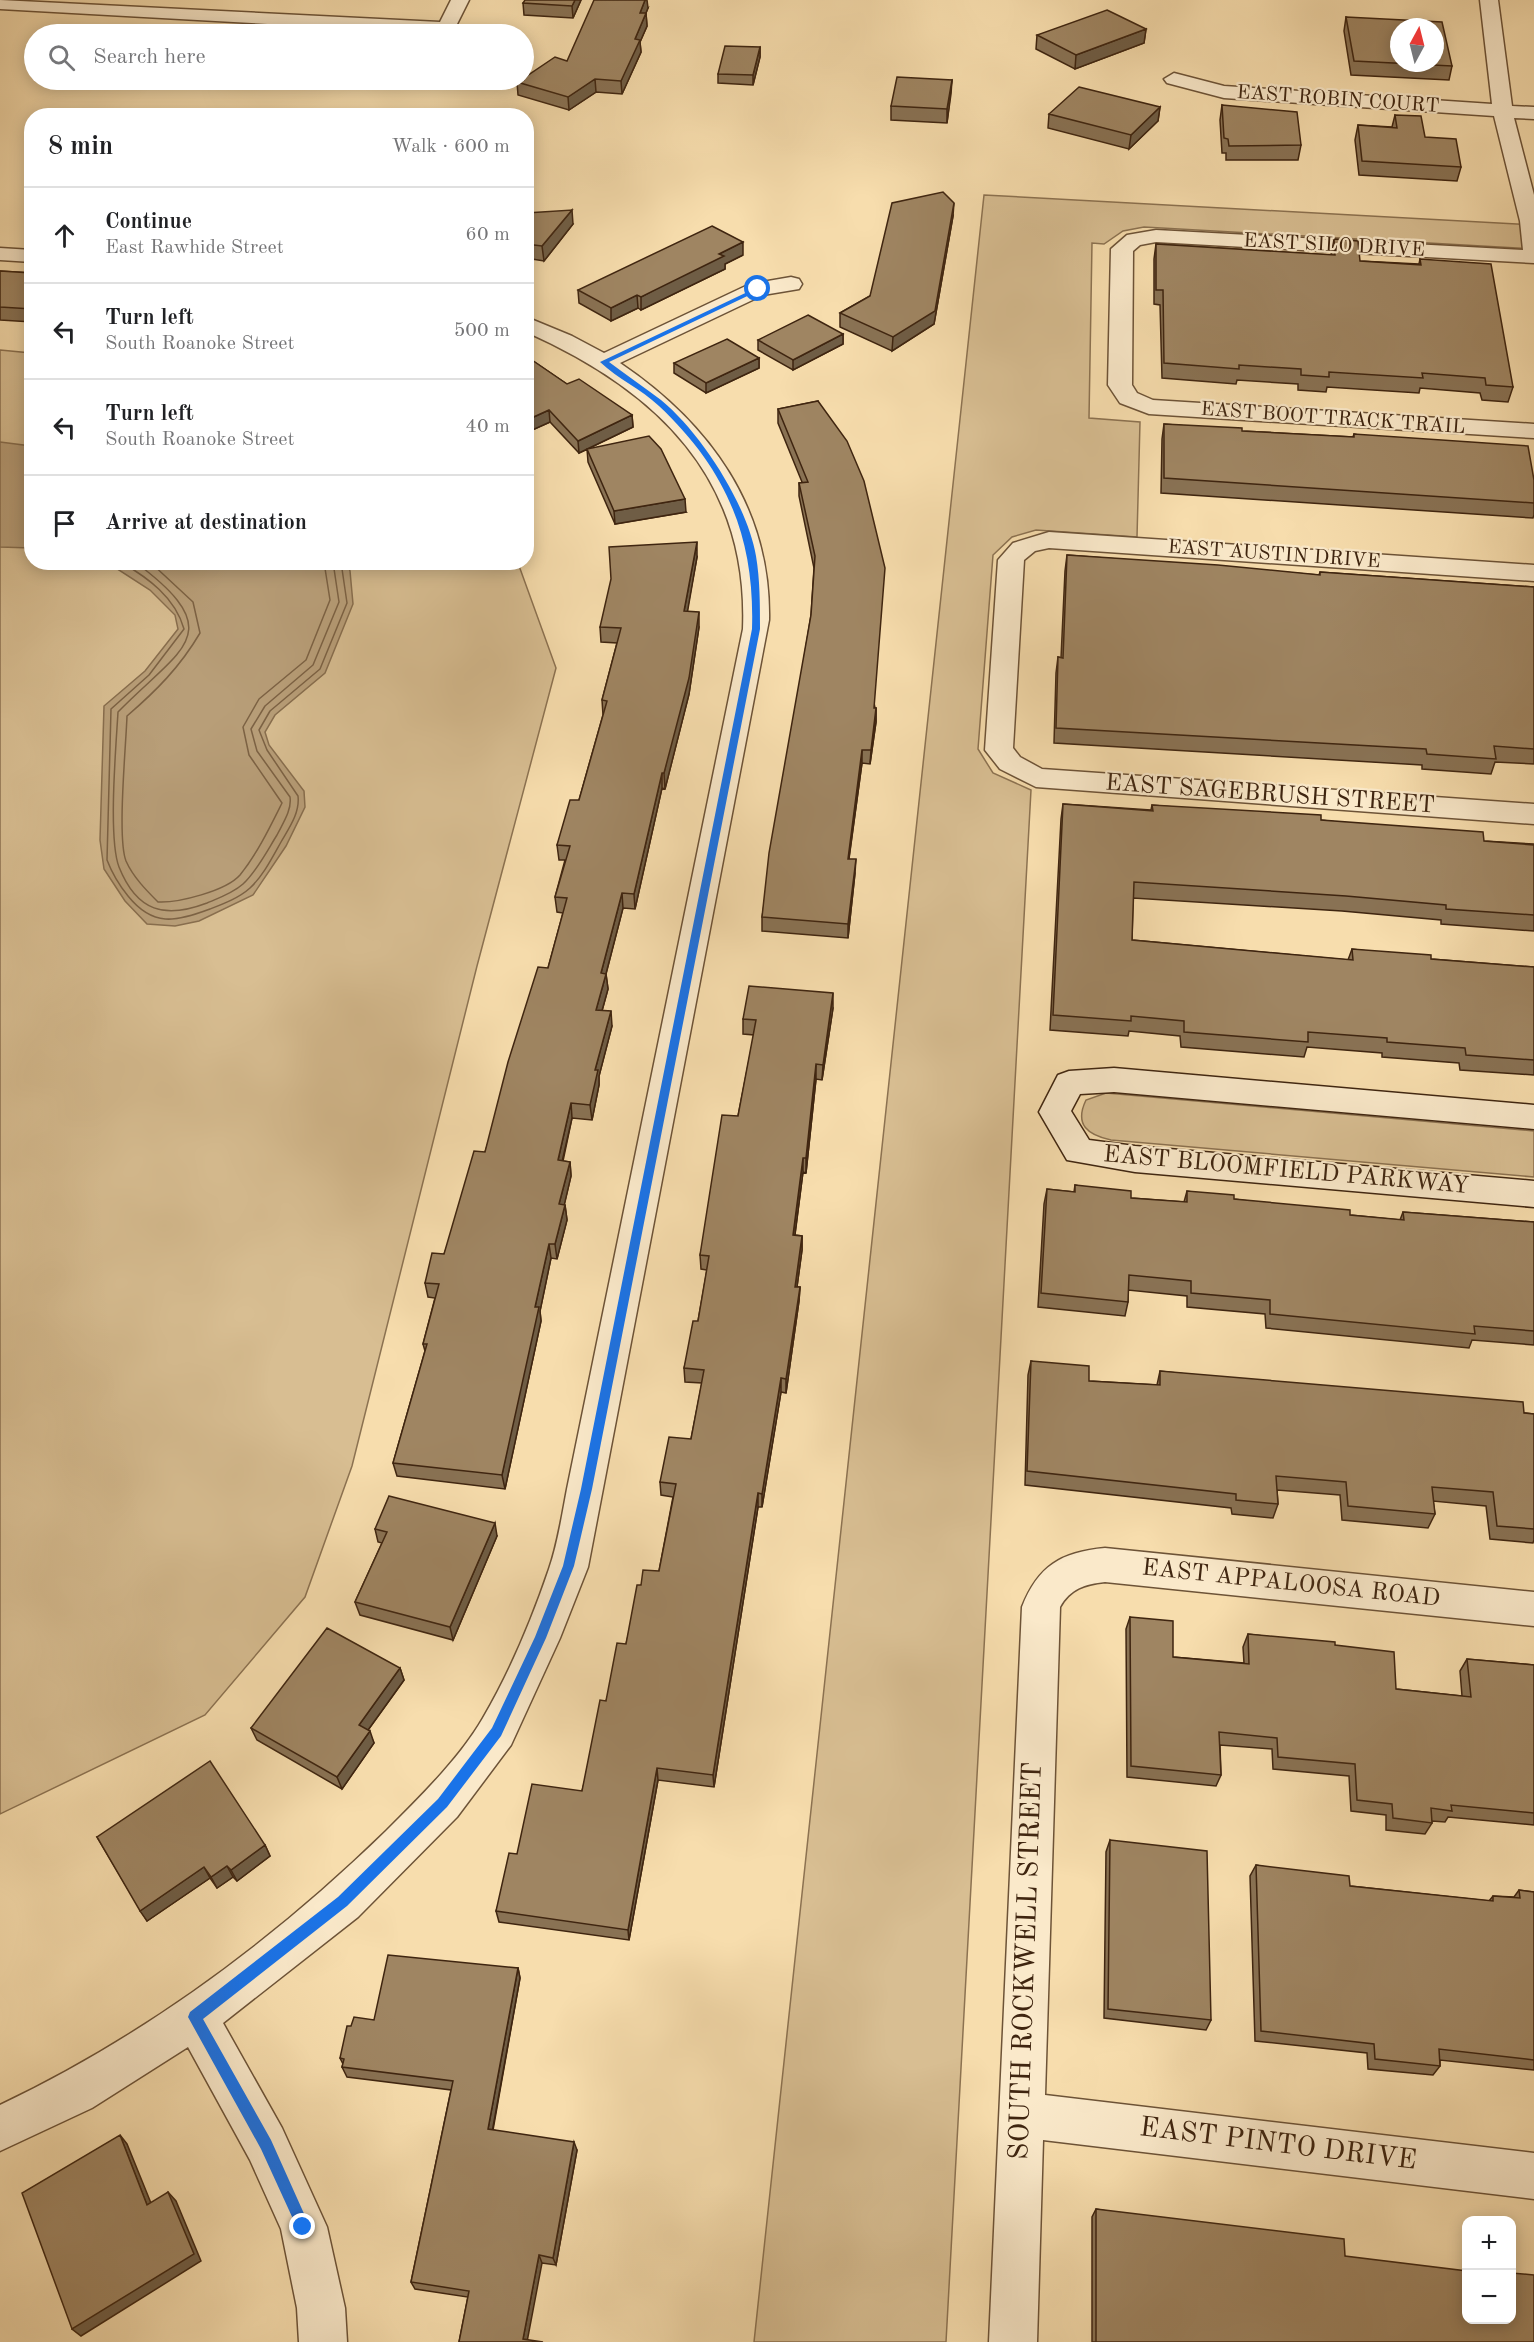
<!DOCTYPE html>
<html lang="en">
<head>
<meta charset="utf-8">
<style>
  body { margin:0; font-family:"Old Standard TT",serif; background:#f6f6f6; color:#202124 }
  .controls { position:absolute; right:18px; bottom:18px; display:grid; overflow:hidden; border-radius:12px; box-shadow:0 3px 15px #0003 }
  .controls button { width:54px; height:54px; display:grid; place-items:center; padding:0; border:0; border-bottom:2px solid #e0e0e0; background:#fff; color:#202124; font:30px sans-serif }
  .compass { position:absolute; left:1390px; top:18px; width:54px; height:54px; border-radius:50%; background:#fff; box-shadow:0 3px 15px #0003; rotate:7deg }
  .stop { position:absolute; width:18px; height:18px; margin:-14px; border:4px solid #1a73e8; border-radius:50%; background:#fff }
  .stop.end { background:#1a73e8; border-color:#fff; box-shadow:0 2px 6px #0008 }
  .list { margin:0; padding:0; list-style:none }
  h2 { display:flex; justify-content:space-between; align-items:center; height:78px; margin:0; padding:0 24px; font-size:26px }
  h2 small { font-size:20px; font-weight:400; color:#757577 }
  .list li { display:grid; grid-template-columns:39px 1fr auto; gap:18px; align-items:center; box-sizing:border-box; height:96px; padding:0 24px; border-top:2px solid #e0e0e0 }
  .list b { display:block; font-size:22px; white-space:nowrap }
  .list p { margin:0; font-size:20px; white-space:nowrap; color:#757577 }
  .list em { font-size:20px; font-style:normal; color:#757577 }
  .icon { flex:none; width:33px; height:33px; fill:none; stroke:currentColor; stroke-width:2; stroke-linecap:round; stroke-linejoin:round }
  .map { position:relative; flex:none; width:1534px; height:2342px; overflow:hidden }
  .search { position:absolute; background:#fff; box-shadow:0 3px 15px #0003; left:24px; top:24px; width:510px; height:66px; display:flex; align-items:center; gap:15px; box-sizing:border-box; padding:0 21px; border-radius:33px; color:#757577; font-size:22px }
  .panel { position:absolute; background:#fff; box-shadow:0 3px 15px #0003; left:24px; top:108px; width:510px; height:462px; border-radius:24px }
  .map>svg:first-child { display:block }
  .green { fill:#d8be92; stroke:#8c7251; stroke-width:1.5 }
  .water { fill:#b89e78; stroke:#886e4e; stroke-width:1.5 }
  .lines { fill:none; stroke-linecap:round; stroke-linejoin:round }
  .shore { stroke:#7c6244; stroke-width:1.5 }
  .street-casing { stroke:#6d5337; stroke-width:3 }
  .secondary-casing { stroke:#3f2510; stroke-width:3 }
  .street { fill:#fae9ca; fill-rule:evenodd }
  .secondary { fill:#fae9ca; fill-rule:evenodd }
  .wall { fill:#897254; stroke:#3f2510; stroke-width:1.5 }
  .shaded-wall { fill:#6f5d45; stroke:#3f2510; stroke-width:1.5 }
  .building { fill:#9f8562; stroke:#3f2510; stroke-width:1.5; fill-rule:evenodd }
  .route { fill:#1a73e8 }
  .labels { text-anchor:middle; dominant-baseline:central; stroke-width:4.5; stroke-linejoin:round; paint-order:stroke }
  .far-street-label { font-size:20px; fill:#3f2510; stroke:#fae9ca }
  .street-label { font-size:24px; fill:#3f2510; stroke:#fae9ca }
  .near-street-label { font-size:28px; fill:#3f2510; stroke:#fae9ca }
</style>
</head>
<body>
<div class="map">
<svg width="1534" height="2342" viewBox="0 0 1534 2342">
  <rect width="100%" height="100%" fill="#f7ddad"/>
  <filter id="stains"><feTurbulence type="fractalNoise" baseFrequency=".00333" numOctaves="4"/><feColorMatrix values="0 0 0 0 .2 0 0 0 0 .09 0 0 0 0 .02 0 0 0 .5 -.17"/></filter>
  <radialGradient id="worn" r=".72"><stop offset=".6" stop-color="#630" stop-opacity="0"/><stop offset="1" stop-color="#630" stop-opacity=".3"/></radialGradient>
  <path class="green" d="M984,195L1534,225V249L1144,227L1123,231L1104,244L1092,243L1089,418L1140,422L1137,537L1036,530L1012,537L993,555L978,749L993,773L1031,790L946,2342H754Z
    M0,350L31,353L32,562L518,563L556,668L477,966L352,1466L305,1597L205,1715L0,1814Z
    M1106,1093L1534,1131V1177L1111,1140C1088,1135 1074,1125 1086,1100Z"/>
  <path class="water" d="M0,442L31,446V548L0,547Z
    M108,563L346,562L350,571L353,604L325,673L275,715L265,732L269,745L304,791L305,807L286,846L253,895L199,921L175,926L147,924L125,901L104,869L100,840L104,706L145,671L178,629L175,615L150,590Z"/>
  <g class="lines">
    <path class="shore" d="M121,562C148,578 175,597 184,629L149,675L111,709L107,860C112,873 119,885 128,896C153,927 175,922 210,909C223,904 239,898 250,888C263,876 272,858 281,842C289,828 300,813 298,796L267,750L259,730L270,711L320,669L347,603L341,562
      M135,562C232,634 180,648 118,712C116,747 108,838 119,867C137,912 165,919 207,903C219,898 233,893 243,884C257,871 267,851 277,835C283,823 292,810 290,797L257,751L251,729L265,706L313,665L339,602L333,562
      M150,562L193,602L200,633C180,667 156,691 127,716C126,746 117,838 126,861C133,877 147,891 158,902C178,903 226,891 240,875C257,854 270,827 282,803L249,755L243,727L259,699L306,660L330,600L324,562"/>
    <g class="street-casing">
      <path id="street" d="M0,0L440,22L451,0H469L455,28L446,34L0,9Z
        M1480,0H1498L1512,106L1534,107V119L1514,118L1534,195V263L1156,242L1140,245L1133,251L1132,385L1137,393L1153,400L1534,424V438L1149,414L1120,403L1108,385L1111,249L1127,235L1156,230L1523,250L1520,221L1494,116L1224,98L1167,83L1164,79L1174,73L1224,86L1492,104Z
        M0,248L32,250V262L0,260Z
        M791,277L799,279L802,284L799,289L763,295L620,363C710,424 771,508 769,620L588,1567L560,1638L511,1745L457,1817L358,1917L223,2023L282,2128L327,2227L345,2308L347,2342H299L297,2308L281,2229L250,2160L188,2047L92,2108L0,2151V2105C143,2037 273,1941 386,1831C419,1798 460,1758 483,1718C510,1672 532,1619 549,1569C558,1543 562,1515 567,1489L743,629C749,478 657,390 526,332V317L572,336L604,353L750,284Z
        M1049,532L1534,565V581L1049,548L1035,551L1024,560L1013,748L1020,757L1042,769L1534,804V824L1036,787L1000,769L985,750L998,560L1013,543Z
        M1105,1548L1534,1592V1626L1105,1582C1085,1584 1070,1589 1060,1607L1045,2095L1534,2153V2199L1043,2140L1037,2342H989L1022,1607C1038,1566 1061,1552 1105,1548Z"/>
    </g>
    <g class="secondary-casing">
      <path id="secondary" d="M1114,1068L1534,1105V1129L1114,1092L1080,1094L1071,1111L1089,1140L1135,1146L1534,1181V1207L1135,1172L1067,1160L1039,1112L1058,1075L1069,1071Z"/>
    </g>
    <use href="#street" class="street"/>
    <use href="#secondary" class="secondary"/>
  </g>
  <path class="wall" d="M581,0L573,18L524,15L523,3Z
    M648,8L646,13L647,26L640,42L641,52L622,94L596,92L569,110L518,95L517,82L567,61Z
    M1346,17L1452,66L1449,80L1351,75L1344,31Z
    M1146,29L1144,43L1075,69L1036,49L1037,35Z
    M760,47V57L753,85L718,83V74Z
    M952,80L947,123L891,120V106Z
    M1222,105L1301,145L1298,160H1226V153H1222L1220,120Z
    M1160,107L1158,121L1129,149L1048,128L1049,114Z
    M1395,115L1461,167L1457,181L1359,175L1355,140L1358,125L1392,127Z
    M526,213L573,224L544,261L526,258Z
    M953,216L934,324L892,351L840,327V313L870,296Z
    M1334,239L1360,261L1419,264L1420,259L1513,387L1508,402L1482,400L1480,393L1420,388L1419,393L1327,387L1326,392L1298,390V384L1237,380L1236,384L1162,378L1160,305L1154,304V259L1156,244L1331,255Z
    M743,255L725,264V269L641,310L638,308L611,321L579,303L578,290Z
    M0,271L32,273V322L0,320Z
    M843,334V344L793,370L758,350V340Z
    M526,356L567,384L632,415L633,427L579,453L550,422L528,432L526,431Z
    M759,358V368L706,393L674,373V363Z
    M818,401L875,708H876V722L870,764L862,763L849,859L855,873L848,938L762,931V917L811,615L814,568L799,496V483L802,482L778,423V409Z
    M1164,424L1242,431L1353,437L1354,434L1534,480V515L1533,518L1161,493L1162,439Z
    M587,449L686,512L615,524L588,462Z
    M1067,555L1319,575L1320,572L1534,587V764L1495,762L1491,774L1422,769V765L1054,743L1056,673L1058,657L1061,658L1065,571Z
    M697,557L687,611L699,627L689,694L665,789L662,788L635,909L623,908L606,974L608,989L602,1011L612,1026L599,1076V1085L592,1120L572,1118L563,1161L570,1162L571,1176L564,1205H565L567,1220L557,1259L551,1258L540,1311L541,1321L505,1489L397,1476L393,1463L425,1351L423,1344L435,1298L428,1297L425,1283L444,1254L485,1152L548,968L563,913L557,912L555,897L565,860H559L557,845L579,800L603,715L602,700L617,643L601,642L600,627Z
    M1063,804L1151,810L1152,805L1321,820L1484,841L1534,844V931L1441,924V920L1342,911L1133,898L1132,940L1348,960L1352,949L1431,959L1534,967V1075L1460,1070L1459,1063L1382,1057V1053L1307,1047L1304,1057L1181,1047L1180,1036L1129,1031L1128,1036L1050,1030L1061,819Z
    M833,1008L822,1080L816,1079L806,1173L803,1172L795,1235L802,1236V1250L797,1287H800L799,1301L786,1393L781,1392L762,1507H758L714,1787L658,1780L629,1940L499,1922L496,1911L517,1854L582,1791L606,1701L626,1644L641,1585L659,1571L673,1497L661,1495L660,1482L691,1439L702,1383L685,1382L684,1368L698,1321L707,1270L701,1269L700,1255L738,1116L754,1035L743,1034V1019Z
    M1075,1185L1131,1198L1184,1202L1187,1191L1234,1199L1350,1215L1400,1220L1403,1212L1534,1222V1345L1472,1340L1469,1348L1266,1328L1265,1314L1187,1307V1296L1128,1290V1302L1125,1316L1038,1307L1044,1204L1047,1189L1074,1192Z
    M1031,1361L1089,1381L1157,1385L1160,1371L1534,1414V1540L1533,1543L1490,1539L1486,1506L1433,1501L1435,1514L1428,1528L1342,1520L1340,1495L1277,1490L1278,1504L1273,1518L1232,1514L1231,1508L1025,1485L1028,1375Z
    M375,1529L497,1536L453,1640L360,1615L355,1602L382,1543L378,1542Z
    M1130,1617L1173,1657L1244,1663L1243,1647L1248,1634L1335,1645L1396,1689L1462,1696L1460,1671L1467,1659L1534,1665V1825L1448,1817L1445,1822L1432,1821V1823L1425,1834L1386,1830V1815L1351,1811L1349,1776L1273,1769L1272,1749L1220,1745L1221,1775L1216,1786L1127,1777L1126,1629Z
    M400,1668L404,1680L368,1730L374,1743L342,1789L257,1740L251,1728Z
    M97,1837L265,1845L270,1856L237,1881L233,1877L217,1888L210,1878L147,1921Z
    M1110,1840L1211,2020L1206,2030L1104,2018L1106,1852Z
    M1256,1865L1350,1886L1489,1901L1493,1896L1514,1897L1519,1890L1534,1892V2070L1440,2060V2066L1433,2075L1368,2069L1367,2053L1255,2041L1250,1876Z
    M518,1968L520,1978L493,2130L577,2150L556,2265L542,2263L459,2342L468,2297L415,2289L411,2282L451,2090L347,2077L342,2067L343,2064L340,2058L374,2020Z
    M1096,2209L1345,2256L1467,2319L1534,2342H1092V2217Z"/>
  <path class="shaded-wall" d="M575,0H581L573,18L572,6Z
    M645,0H647L648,8L641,25L640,13Z
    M646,13L647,26L640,42L641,52L622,94L621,81L635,39Z
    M1146,29L1144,43L1075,69L1076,55Z
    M760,47V57L753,85V75Z
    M595,79L596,92L569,110L568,97Z
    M952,80L951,94L947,123V109Z
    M1160,107L1158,121L1129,149L1131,135Z
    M954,203L953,216L934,324L892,351L893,337Z
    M572,210L573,224L544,261L542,246Z
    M743,242V255L725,264V269L641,310V297L719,254Z
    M637,295L638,308L611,321V308Z
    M843,334V344L793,370V360Z
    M759,358V368L706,393V383Z
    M549,410L550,422L528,432L527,420Z
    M632,415L633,427L579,453L578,441Z
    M685,499L686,512L615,524L614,511Z
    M697,542V557L685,626L684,611Z
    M699,612V627L689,694L665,789L664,773Z
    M876,708V722L870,764L871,750Z
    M862,750V763L847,872L848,859Z
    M662,773V788L635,909L634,894Z
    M856,859L855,873L848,938V924Z
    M622,893L623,908L602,989L601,973Z
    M606,974L608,989L598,1025L596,1010Z
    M833,993V1008L822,1080L823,1065Z
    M611,1011L612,1026L599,1076V1085L592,1120L590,1105L595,1070Z
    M816,1064V1079L806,1173V1158Z
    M571,1103L572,1118L559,1175L558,1160Z
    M803,1158V1172L793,1249V1235Z
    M570,1162L571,1176L561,1219L559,1204Z
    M565,1205L567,1220L557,1259L555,1244Z
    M802,1236V1250L795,1301V1287Z
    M549,1244L551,1258L540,1311L541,1321L505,1489L502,1475L535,1307Z
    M800,1287L799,1301L786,1393V1379Z
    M781,1378V1392L762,1507V1494Z
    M758,1493V1507L714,1787L713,1775Z
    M495,1523L497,1536L453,1640L450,1627Z
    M400,1668L404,1680L363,1737L359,1725Z
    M370,1731L374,1743L342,1789L337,1777Z
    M657,1768L658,1780L629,1940L628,1930Z
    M265,1845L270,1856L237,1881L231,1870Z
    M227,1866L233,1877L217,1888L211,1877Z
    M204,1867L210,1878L147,1921L140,1911Z
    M518,1968L520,1978L491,2138L488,2129Z
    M120,2135L127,2144L155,2213L147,2205Z
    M574,2142L577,2150L556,2265L553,2258Z
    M168,2192L176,2201L201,2261L81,2336L72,2329Z
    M539,2255L542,2263L527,2342L523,2339Z"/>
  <path class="building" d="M525,0H575L572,6L523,3Z
    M594,0H645L640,13H646L635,39L640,40L621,81L595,79L568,97L517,82L521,80H524V78L555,57L567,61Z
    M1107,10L1146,29L1076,55L1037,35Z
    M1346,17L1442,22L1452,66L1354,61ZM1399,27H1435V63H1399Z
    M725,46L760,47L753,75L718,74Z
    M897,77L952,80L947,109L891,106Z
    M1079,87L1160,107L1131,135L1049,114Z
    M1222,105L1297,112L1301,145L1229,146L1228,139L1224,138Z
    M1395,115L1421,116L1425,137L1456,139L1461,167L1362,161L1358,125L1397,128Z
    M943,192L954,203L935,311L893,337L840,313L870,296L892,203Z
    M572,210L542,246L526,244V213Z
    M712,226L743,242L719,254L724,256L641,297L637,295L611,308L578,290Z
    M1334,239L1358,241L1360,261L1421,265L1420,259L1491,264L1513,387L1486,385L1485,378L1422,373L1423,378L1329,372V377L1301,375V369L1239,365V369L1164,363L1163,290H1156V244L1335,255Z
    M0,271L32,273V309L0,307Z
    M808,315L843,334L793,360L758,340Z
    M727,339L759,358L706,383L674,363Z
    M526,356L567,384L579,379L632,415L578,441L549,410L527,420Z
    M818,401L847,441L864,481L885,568L874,708H876L871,750H862L848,859H856L848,924L762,917L769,853L811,615L815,556L799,483L808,482L778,409Z
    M1164,424L1242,428V431L1354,437V434L1528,446L1534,480V503L1164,478Z
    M649,436L661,449L685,499L614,511L587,449Z
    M697,542L684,611L699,612L689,678L664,773H662L634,894L622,893L601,973L606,974L596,1010L611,1011L595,1070H598L590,1105L571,1103L558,1160L570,1162L559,1204L565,1205L555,1244H549L535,1307H539L502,1475L393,1463L427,1344H423L439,1284L425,1283L432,1253L444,1254L474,1151L485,1152L508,1062L538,967L548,968L567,898L555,897L570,846L557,845L570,800H579L607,701L602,700L621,628L600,627L611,579L609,547Z
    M1067,555L1218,565L1320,575V572L1534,587V749L1494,746L1496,759L1427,754L1426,749L1056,728L1058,657L1063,658Z
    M1063,804L1153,811L1152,805L1321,815V820L1483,832L1484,841L1534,845V915L1446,909V905L1346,896L1134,882L1132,940L1353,960L1352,949L1431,955V959L1534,967V1060L1466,1055L1465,1048L1387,1042V1038L1308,1032V1042L1184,1032V1021L1131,1016V1021L1053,1015Z
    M749,986L833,993L823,1065L816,1064L806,1158H803L793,1235L802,1236L795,1287H800L786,1379L781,1378L762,1494L758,1493L713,1775L657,1768L628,1930L496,1911L509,1853L517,1854L532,1784L582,1791L600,1700L606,1701L617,1643L626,1644L637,1585H641L643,1570L659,1571L676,1484L660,1482L669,1437L691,1439L704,1370L684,1368L693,1321H698L709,1256L700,1255L722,1115L738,1116L756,1020L743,1019Z
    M1075,1185L1131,1191V1198L1187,1202V1191L1234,1195V1199L1350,1210V1215L1404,1220L1403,1212L1534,1222V1331L1474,1326L1475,1334L1270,1314V1300L1191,1293V1281L1129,1275L1128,1302L1041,1293L1047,1189L1075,1192Z
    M1031,1361L1089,1366V1381L1160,1385V1371L1523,1402L1524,1413L1534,1414V1529L1497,1526L1493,1492L1432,1487L1435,1514L1348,1506L1346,1482L1276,1476L1278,1504L1236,1500V1494L1027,1471Z
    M389,1496L495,1523L450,1627L355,1602L387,1532L375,1529Z
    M1130,1617L1173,1621V1657L1249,1664L1248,1634L1335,1642V1645L1394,1652L1396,1689L1471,1697L1467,1659L1534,1665V1813L1451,1805L1452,1811L1431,1808L1432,1823L1393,1818L1392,1804L1357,1800L1355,1764L1278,1757L1277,1738L1219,1732L1221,1775L1131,1766Z
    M327,1628L400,1668L359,1725L370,1731L337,1777L251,1728Z
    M210,1761L265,1845L231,1870L227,1866L211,1877L204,1867L140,1911L97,1837Z
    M1110,1840L1207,1851L1211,2020L1108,2009Z
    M1256,1865L1349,1876L1350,1886L1493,1901V1896L1520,1898L1519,1890L1534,1892V2060L1439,2049L1440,2066L1375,2059L1374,2044L1261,2031Z
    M388,1955L518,1968L488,2129L574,2142L553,2258L539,2255L523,2339L543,2342H459L469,2291L411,2282L453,2081L342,2067L344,2059L340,2058L347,2026H351L354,2017L374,2020Z
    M120,2135L147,2205L168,2192L194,2254L72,2329L22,2193Z
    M1096,2209L1344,2239L1345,2256L1467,2271V2319H1512V2273L1534,2275V2342H1096Z"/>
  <path class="route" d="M758,287L760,290L609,362C626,375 644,387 661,400C701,433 747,504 756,556C760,580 760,604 760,629L592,1489L574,1566L546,1638L501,1736L447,1807L347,1906L203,2019L271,2140L310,2227L303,2234L299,2232L261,2149L188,2017L190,2012L338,1897L438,1799L492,1728L535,1637L563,1566L581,1489L752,629C755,537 726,469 659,406C641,389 618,379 600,362Z"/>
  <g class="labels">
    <g class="far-street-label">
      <text transform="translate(1338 100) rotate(4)">EAST ROBIN COURT</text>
      <text transform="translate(1334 246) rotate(3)">EAST SILO DRIVE</text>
      <text transform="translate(1333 419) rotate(4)">EAST BOOT TRACK TRAIL</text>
      <text transform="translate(1274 555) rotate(4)">EAST AUSTIN DRIVE</text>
    </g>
    <g class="street-label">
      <text transform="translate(1270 795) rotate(4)">EAST SAGEBRUSH STREET</text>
      <text transform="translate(1286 1171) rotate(5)">EAST BLOOMFIELD PARKWAY</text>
      <text transform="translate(1291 1584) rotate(6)">EAST APPALOOSA ROAD</text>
    </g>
    <g class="near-street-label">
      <text transform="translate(1027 1961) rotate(-88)">SOUTH ROCKWELL STREET</text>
      <text transform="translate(1278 2145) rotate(7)">EAST PINTO DRIVE</text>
    </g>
  </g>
  <rect width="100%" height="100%" filter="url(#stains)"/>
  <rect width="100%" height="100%" fill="url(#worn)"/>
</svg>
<div class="controls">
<button>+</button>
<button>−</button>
</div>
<svg class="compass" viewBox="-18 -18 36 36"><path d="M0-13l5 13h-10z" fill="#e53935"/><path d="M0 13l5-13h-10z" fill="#757577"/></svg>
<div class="stop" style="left:758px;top:289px"></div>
<div class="stop end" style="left:303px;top:2227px"></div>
<div class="search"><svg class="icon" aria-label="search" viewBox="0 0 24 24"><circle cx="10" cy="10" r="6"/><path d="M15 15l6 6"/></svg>Search here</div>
<section class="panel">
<h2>8 min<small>Walk · 600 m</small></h2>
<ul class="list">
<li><svg class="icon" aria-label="ahead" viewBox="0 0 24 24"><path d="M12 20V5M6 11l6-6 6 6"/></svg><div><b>Continue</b><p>East Rawhide Street</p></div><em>60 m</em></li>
<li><svg class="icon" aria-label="left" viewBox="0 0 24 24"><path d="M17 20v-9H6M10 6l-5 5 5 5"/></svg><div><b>Turn left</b><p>South Roanoke Street</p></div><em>500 m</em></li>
<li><svg class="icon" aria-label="left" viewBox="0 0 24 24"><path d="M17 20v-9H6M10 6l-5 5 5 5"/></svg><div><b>Turn left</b><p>South Roanoke Street</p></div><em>40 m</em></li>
<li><svg class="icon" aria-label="arrive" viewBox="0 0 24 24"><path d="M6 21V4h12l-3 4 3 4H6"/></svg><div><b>Arrive at destination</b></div></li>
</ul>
</section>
</div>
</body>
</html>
